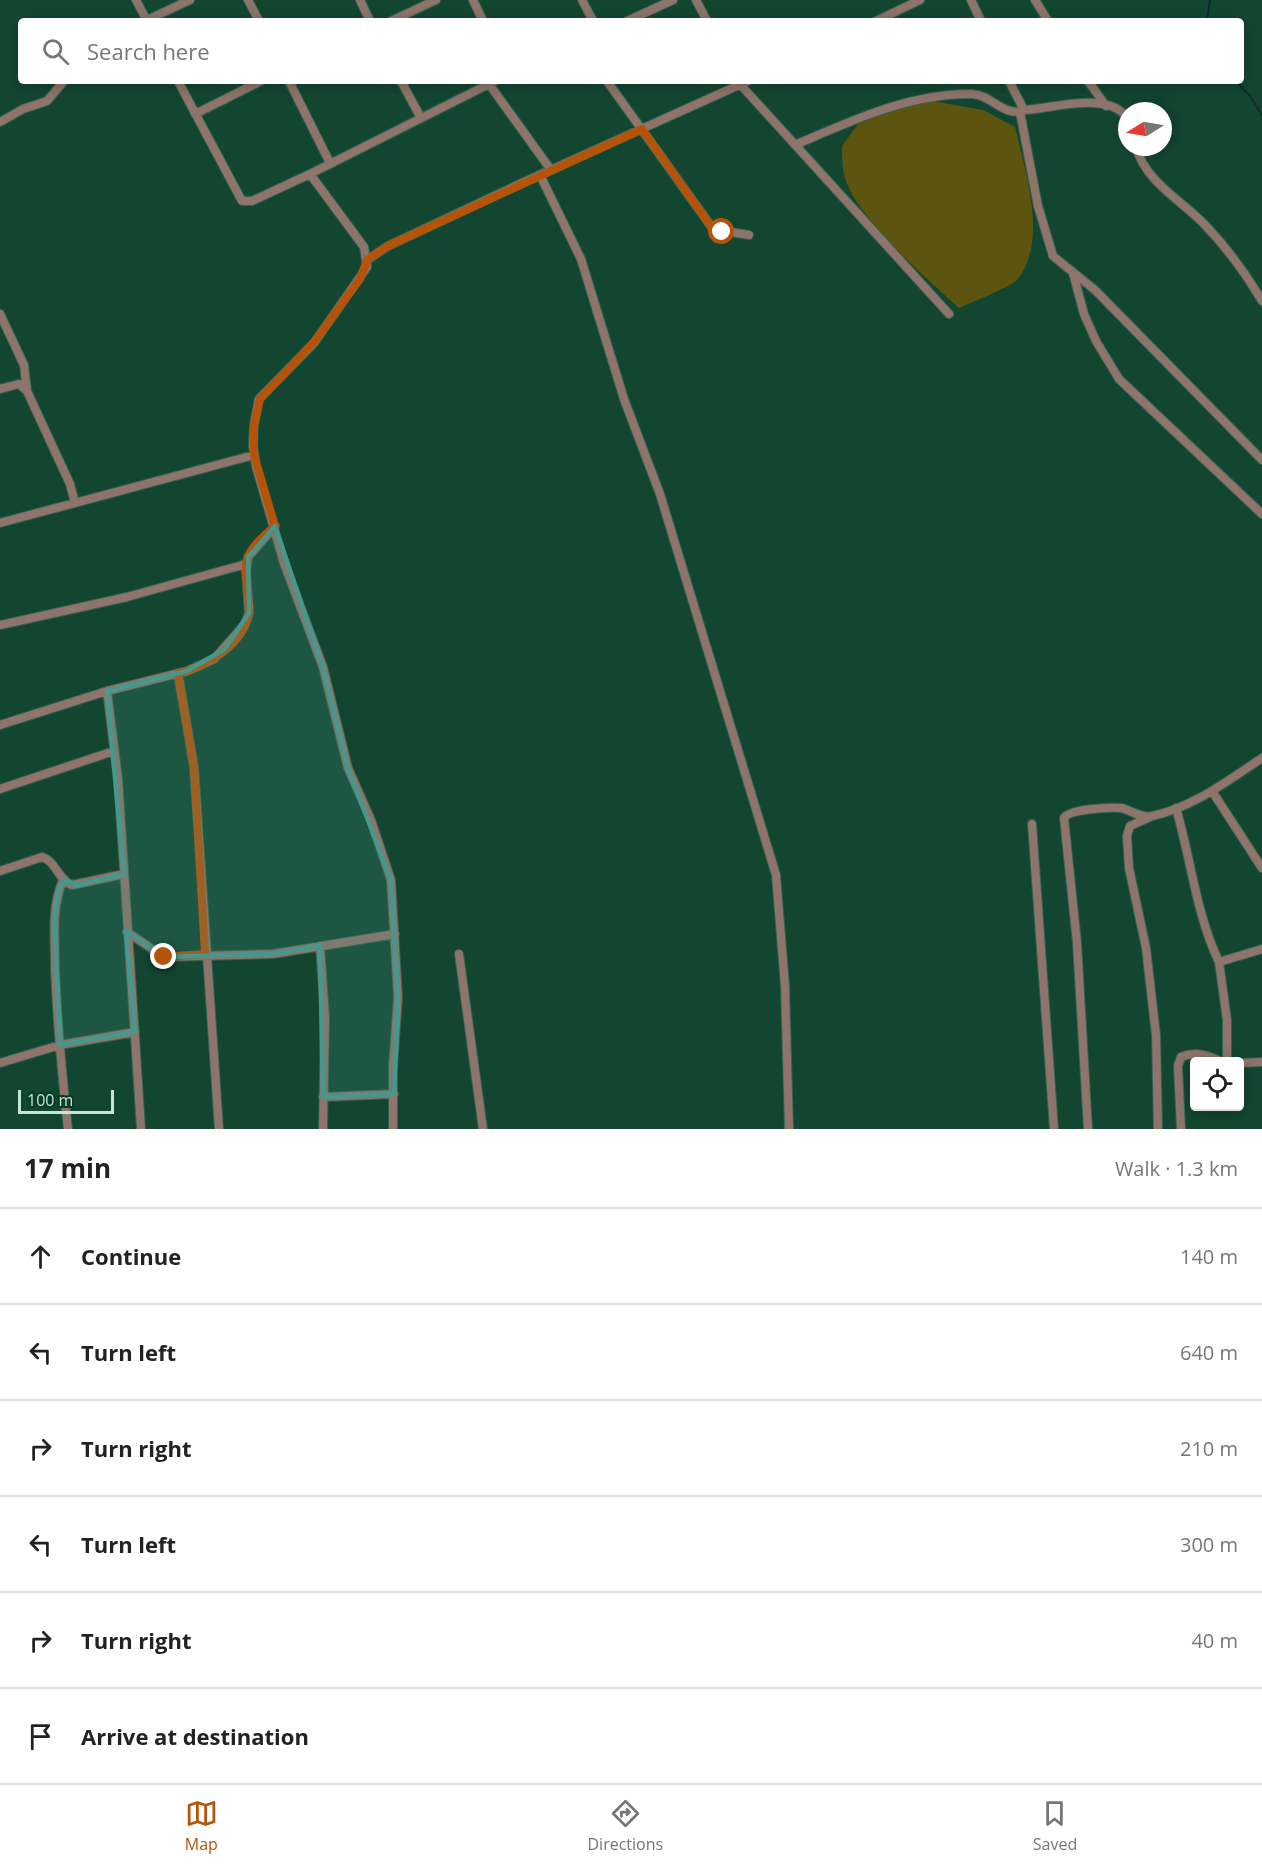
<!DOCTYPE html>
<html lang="en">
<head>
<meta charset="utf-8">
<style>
  body { margin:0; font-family:"Open Sans",sans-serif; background:#f6f6f6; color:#222 }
  .controls { position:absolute; right:18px; bottom:18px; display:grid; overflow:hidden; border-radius:6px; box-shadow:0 3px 15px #0003 }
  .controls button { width:54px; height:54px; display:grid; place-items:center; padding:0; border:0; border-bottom:2px solid #e0e0e0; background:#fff; color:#222; font:30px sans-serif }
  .compass { position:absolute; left:1118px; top:102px; width:54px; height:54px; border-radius:50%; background:#fff; box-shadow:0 3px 15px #0003; rotate:259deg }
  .scale { position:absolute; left:18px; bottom:15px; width:96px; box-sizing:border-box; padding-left:6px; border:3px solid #c6e6d5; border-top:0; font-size:16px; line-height:21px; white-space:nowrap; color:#c6e6d5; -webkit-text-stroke:4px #053b27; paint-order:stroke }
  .stop { position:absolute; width:18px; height:18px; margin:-14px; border:4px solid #b45309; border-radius:50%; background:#fff }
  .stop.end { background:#b45309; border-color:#fff; box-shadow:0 2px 6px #0008 }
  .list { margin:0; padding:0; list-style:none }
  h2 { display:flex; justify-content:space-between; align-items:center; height:78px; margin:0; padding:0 24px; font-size:26px }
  h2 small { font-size:20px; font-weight:400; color:#767676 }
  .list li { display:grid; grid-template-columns:39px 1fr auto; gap:18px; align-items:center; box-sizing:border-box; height:96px; padding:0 24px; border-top:2px solid #e0e0e0 }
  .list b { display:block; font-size:22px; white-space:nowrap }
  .list em { font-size:20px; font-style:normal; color:#767676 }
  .icon { flex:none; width:33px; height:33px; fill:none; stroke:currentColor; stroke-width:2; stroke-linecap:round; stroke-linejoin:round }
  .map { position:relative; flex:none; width:1262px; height:1129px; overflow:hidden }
  .search { position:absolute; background:#fff; box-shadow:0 3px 15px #0003; left:18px; right:18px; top:18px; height:66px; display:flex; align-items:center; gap:15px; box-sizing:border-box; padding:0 21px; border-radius:6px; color:#767676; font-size:22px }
  .sheet { height:654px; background:#fff }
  nav { display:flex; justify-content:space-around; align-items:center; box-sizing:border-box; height:84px; border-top:2px solid #e0e0e0; background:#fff; font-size:16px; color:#767676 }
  nav a { display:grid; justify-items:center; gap:3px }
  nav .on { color:#b45309 }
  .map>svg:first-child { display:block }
  .green { fill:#5c540f }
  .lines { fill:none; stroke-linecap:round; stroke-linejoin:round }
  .stream { stroke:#142830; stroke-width:2 }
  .minor-casing { stroke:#33634f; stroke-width:10 }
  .minor { stroke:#8e746a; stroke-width:8 }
  .route { stroke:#b45309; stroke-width:8 }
  .marked { fill:#46988d; fill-opacity:0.2; stroke:#46988d; stroke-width:4.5; stroke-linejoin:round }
</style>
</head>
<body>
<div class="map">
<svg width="1262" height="1129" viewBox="0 0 1262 1129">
  <rect width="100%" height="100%" fill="#134631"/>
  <path class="green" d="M932,101L983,110L1015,127C1025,170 1049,242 1017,280C1012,286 970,303 959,308C928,280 856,217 845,178C842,169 842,156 842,146L858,124L892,110Z"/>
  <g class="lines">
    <path class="stream" d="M1207,21L1210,0
      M1235,81L1250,96L1262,115"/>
    <g class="minor-casing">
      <path id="minor" d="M136,0L147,21
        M248,0L259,21
        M360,0L370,21
        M473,0L483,21
        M582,0L593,21
        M696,0L707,21
        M971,0L981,21
        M1035,0L1048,21
        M145,21L190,0
        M391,21L436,0
        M627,21L673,0
        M876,21L920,0
        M178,81L242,201H252L310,174
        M289,81L330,163
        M401,81L421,118
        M607,81L713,229L749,235
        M1009,81L1024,110C1051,109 1109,90 1127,118
        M1088,81L1106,106
        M738,82L949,314
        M489,84L551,170
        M1020,112L1038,206L1053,256L1095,290L1262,460
        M195,114L261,81
        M0,122L23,109L47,101L64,81
        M795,145C851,121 910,93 972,94C992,95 1002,116 1023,111
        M1136,147C1146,183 1183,201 1206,226C1227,248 1246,274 1262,301
        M540,175L581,259L624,399L660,494L776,875L785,986L789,1129
        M367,260L388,246L524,182L748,81
        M1073,273L1084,314L1096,341L1119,379L1262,514
        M0,314L24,365L27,391
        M0,389L19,384L27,391L70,484L75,503
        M0,523L254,455
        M0,625L127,597L246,564
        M178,674L194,767L219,1129
        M107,691L118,779L141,1129
        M0,725L107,691L187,671L214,659L245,624L249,613L246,572L248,557L275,526
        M0,789L114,751
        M1212,791L1262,868
        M1176,808C1191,859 1196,914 1219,962L1262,949
        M1150,817L1130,826L1127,836L1129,868L1146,948L1156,1035L1158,1129
        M1032,824L1054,1129
        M0,871L42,857C57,862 57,879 72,885L124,874
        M63,880C51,908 55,937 55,967C57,1021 62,1075 68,1129
        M127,932L164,957L273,954L395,934
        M320,946L325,1018L323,1129
        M459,954L483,1129
        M1219,962L1227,1020V1062
        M0,1063L60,1045L135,1032
        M1240,1063L1262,1062
        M323,1097L394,1094
        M393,1129V1067L398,997L391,880L371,820L348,768L323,667L284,563L256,466L253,446L254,425L259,399L314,343L367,267L364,247L310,174L495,81
        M1088,1129L1077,943L1064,818C1069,809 1110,807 1121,808C1131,810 1142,819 1152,816C1192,808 1229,780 1262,758
        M1181,1129L1178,1066L1181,1057C1196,1051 1208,1055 1222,1062"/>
    </g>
    <use href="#minor" class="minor"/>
  </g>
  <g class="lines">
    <path class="route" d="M164,957L205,954L194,767L178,674C206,667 244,645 249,613C251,595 242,575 248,557C253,544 265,535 275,526L254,455V425L260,399L314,342L360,279L367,260L388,246L642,129L710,225L722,232"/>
  </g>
  <path class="marked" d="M275,526L323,667L348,768L391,880L398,997L394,1094L323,1097L320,946L273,954L164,957L126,931L135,1032L60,1045L54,920L58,892L63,880L78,885L124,874L107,691L187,671L225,649L249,613L248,557Z"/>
</svg>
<div class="controls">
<button><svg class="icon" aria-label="locate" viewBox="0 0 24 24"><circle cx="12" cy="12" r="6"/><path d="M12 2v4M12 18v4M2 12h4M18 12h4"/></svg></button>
</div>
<svg class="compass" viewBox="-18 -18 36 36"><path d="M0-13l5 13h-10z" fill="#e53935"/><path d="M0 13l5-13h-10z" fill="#767676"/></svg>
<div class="scale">100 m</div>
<div class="stop" style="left:722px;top:232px"></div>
<div class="stop end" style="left:164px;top:957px"></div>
<div class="search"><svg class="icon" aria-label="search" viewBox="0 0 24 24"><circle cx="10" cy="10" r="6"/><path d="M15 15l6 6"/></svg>Search here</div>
</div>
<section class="sheet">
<h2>17 min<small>Walk · 1.3 km</small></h2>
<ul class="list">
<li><svg class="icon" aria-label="ahead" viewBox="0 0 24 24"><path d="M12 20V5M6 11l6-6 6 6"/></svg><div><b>Continue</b></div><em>140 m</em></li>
<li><svg class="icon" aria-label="left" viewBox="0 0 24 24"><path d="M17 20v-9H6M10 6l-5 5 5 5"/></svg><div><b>Turn left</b></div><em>640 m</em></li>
<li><svg class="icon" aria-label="right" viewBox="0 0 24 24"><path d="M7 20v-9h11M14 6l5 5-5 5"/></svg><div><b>Turn right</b></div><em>210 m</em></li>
<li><svg class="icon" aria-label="left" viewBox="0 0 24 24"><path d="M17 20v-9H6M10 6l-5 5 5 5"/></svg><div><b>Turn left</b></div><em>300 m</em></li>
<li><svg class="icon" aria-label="right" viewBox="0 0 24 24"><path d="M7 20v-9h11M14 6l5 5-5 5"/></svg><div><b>Turn right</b></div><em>40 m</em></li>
<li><svg class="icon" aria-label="arrive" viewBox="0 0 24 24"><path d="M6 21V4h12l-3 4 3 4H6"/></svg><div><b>Arrive at destination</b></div></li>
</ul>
</section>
<nav>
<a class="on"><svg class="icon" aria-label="map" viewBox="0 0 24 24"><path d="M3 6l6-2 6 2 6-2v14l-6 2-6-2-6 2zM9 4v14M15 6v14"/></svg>Map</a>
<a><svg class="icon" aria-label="directions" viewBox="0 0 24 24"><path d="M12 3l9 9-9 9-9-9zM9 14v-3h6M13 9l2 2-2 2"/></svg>Directions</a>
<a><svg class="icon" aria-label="saved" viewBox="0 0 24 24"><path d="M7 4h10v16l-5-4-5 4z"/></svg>Saved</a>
</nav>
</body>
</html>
